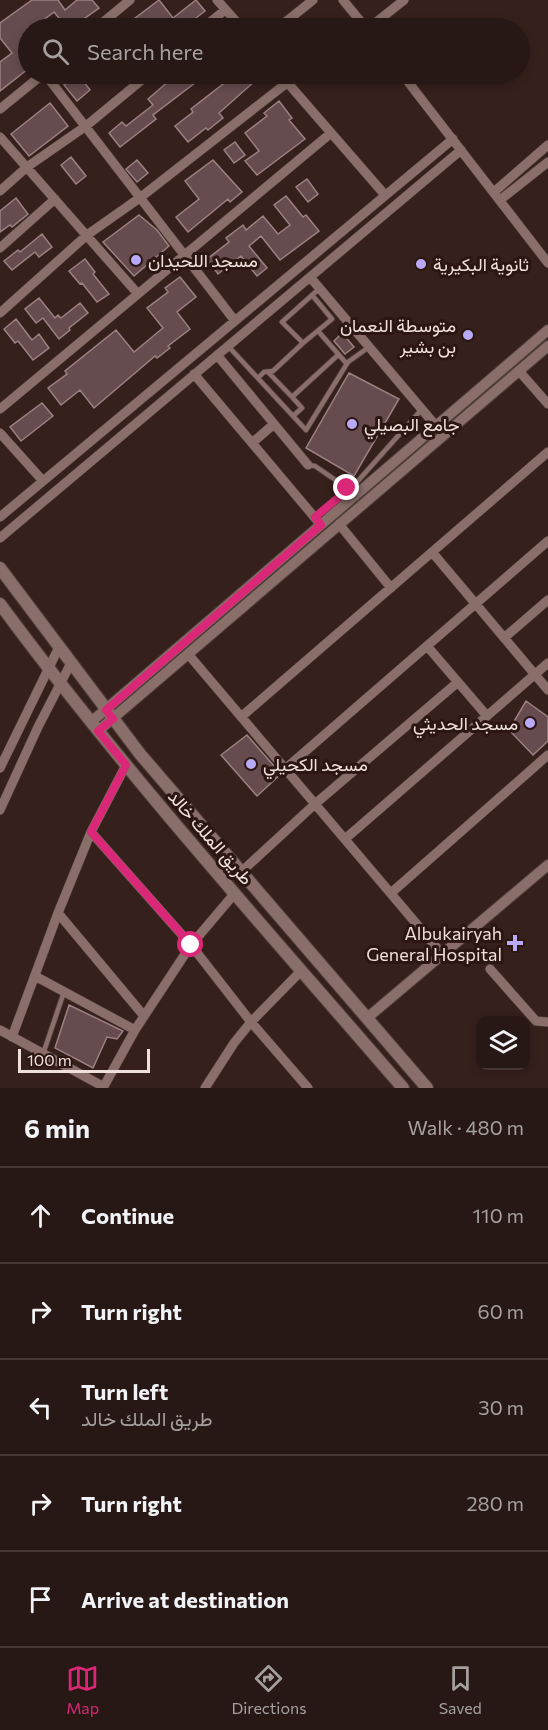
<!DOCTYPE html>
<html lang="en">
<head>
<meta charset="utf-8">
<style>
  body { margin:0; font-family:Commissioner,Vazirmatn,sans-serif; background:#30211e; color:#f1f3f6 }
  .controls { position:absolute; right:18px; bottom:18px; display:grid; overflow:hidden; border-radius:12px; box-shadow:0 3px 9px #0003 }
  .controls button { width:54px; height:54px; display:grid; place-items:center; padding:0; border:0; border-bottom:2px solid #443734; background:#281815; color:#f1f3f6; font:30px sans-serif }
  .scale { position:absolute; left:18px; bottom:15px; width:132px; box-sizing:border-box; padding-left:6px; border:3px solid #efe0dc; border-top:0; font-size:16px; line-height:21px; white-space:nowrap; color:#efe0dc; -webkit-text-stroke:4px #2c1612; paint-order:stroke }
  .stop { position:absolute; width:18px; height:18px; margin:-14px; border:4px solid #db2777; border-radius:50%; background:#fff }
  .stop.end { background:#db2777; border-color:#fff; box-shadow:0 2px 6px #0008 }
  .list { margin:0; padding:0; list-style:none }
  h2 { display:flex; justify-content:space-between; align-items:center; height:78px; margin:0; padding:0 24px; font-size:26px }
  h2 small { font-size:20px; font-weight:400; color:#a5a0a0 }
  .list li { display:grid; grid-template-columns:39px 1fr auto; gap:18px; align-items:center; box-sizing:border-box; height:96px; padding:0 24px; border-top:2px solid #443734 }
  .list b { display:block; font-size:22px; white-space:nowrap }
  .list p { margin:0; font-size:20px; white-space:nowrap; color:#a5a0a0 }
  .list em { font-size:20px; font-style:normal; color:#a5a0a0 }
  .icon { flex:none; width:33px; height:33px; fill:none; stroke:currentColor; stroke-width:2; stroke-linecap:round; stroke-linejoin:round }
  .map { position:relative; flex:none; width:548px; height:1088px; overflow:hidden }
  .search { position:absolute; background:#281815; box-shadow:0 3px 9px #0003; left:18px; right:18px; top:18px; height:66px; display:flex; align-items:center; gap:15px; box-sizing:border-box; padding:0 21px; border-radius:33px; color:#a5a0a0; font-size:22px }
  .sheet { height:558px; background:#281815 }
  nav { display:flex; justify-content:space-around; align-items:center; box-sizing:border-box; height:84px; border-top:2px solid #443734; background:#281815; font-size:16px; color:#a5a0a0 }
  nav a { display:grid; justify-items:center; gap:3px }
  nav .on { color:#db2777 }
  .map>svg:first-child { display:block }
  .building { fill:#664c4f; stroke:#9c8082; stroke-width:1.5 }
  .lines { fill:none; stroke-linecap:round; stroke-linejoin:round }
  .service-casing { stroke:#4f3d39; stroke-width:6 }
  .minor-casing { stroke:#4f3d39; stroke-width:10 }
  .tertiary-casing { stroke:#4f3d39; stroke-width:12 }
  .secondary-casing { stroke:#4f3d39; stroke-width:14 }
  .service { stroke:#896e69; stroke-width:4.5 }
  .minor { stroke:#896e69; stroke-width:9 }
  .tertiary { stroke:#896e69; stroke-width:10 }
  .secondary { stroke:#896e69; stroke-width:12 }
  .route { stroke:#db2777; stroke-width:8 }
  .poi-dot { fill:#b9aaf7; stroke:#2c1612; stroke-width:2 }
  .labels { text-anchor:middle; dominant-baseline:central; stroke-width:6; stroke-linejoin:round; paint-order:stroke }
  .poi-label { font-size:18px; fill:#efe0dc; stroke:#2c1612; text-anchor:start }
  .street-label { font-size:18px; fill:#efe0dc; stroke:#2c1612 }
</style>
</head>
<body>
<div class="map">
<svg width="548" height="1088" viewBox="0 0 548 1088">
  <rect width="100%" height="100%" fill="#36201c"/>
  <path class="building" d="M32,0H58L65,10L77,0H92L99,8L71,28H67L54,12L33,28H28V32L22,37L28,44V69L0,91V62L12,53L0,38V23Z
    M159,0L173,18L196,0L205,11L183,28H122Z
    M79,74H96L84,82L90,90L77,101L64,85Z
    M177,74H187L195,83L153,115L156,119L120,147L109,133L122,122L126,126L153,105L148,99Z
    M236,74H249L255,81L219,113L223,118L208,130L206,128L188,142L175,126L193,112L191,109Z
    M279,101L292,118L289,120L305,139L257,175L245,161L259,151L245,133L267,116L264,113Z
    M50,103L68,126L29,156L11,134Z
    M235,142L245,155L234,163L224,150Z
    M71,157L86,176L76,184L61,165Z
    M137,160L148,173L137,182L126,169Z
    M213,160L242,192L230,202L228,199L188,232L176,217L199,199L185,181Z
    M307,179L318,194L308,202L296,187Z
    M286,196L303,217L306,215L319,231L280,260L261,236L249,246L267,268L257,276L241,256L218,274L207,259L229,242L226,238L243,225L246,230L263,216L278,234L290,225L274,205Z
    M16,198L28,214L12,227L10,225L0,232V211Z
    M139,215L157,230L169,246L134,276L103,242Z
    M42,234L52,247L39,257L35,252L12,270L4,261L18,250L20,252Z
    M85,259L95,272L93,274L109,294L97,302L82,283L80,284L69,271Z
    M180,277L196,297L177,312L190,329L168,346L170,348L157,358L155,356L94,408L80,390L61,405L48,388L67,374L65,371L116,330L134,352L163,328L147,308L168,292L165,288Z
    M39,298L55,318L58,315L61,318L80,303L88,313L69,328L70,330L59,339L43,318L36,323L25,309Z
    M16,319L32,340L39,334L49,348L33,360L18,341L15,343L4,329Z
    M342,333L354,347L345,354L334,341Z
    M349,373L399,399L354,476L306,448Z
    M42,403L53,416L21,441L10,427Z
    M526,701L548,717V741L533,755L509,730Z
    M247,735L281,774L257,796L221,755Z
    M69,1005L123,1031L117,1039L107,1037L93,1068L55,1048Z"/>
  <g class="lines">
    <g class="service-casing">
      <path id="service" d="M318,331L347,364
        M303,343L332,319L312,295
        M228,346L306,430L348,362L369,347
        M268,372L292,397L338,355
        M258,378L264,372L273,371L303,343L282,322L320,288
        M292,397L302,408L293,416
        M308,465L315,466L347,488L357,482L422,409
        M315,517L347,488
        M43,1054L64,992"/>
    </g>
    <g class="minor-casing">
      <path id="minor" d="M217,0L242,28
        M343,0L366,28
        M96,28L130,0
        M203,28L225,10
        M278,28L313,0
        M369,28L404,0
        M45,74L235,321
        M280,74L385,195
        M402,74L548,263
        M0,109L43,74
        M0,137L138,294
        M0,191L27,167L86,126L149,74
        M494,192L548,145
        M500,200L548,162
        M0,248L55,199
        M310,277L436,426
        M0,313L87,235L141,197L288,82
        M217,355L308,465
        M519,371L548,404
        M194,374L321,525
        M0,409L331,133
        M0,433L43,481
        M252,443L274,424
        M0,517L453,139
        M339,524L391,588
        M0,538L461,150
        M432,552L548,690
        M504,638L548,600
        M427,646L487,716
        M188,654L442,954
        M241,717L548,452
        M0,768L59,647
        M285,769L548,541
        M0,810L38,727L71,663
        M91,832L191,945L251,1022L308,1088
        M345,839L548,663
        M241,872L315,804L458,682
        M391,893L548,755
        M58,913L144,1016
        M490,969L536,1021L548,1022
        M35,976L135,1030
        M0,1030L104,1087
        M12,1037L58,913L91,832L126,765
        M103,1088L135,1030L191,945L235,893
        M205,1088L234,1043L251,1022L302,970"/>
    </g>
    <g class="tertiary-casing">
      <path id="tertiary" d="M91,722L548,330
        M98,731L548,346
        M367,1018L548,865"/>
    </g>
    <g class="secondary-casing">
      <path id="secondary" d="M0,568L140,754L427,1088
        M0,604C125,773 266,929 403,1088"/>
    </g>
    <use href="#service" class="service"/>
    <use href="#minor" class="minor"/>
    <use href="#tertiary" class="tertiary"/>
    <use href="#secondary" class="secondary"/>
  </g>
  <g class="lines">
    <path class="route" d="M191,945L91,832L126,765L98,731L113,719L106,710L321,525L315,517L344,493L347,488"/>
  </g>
  <g class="poi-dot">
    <circle cx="136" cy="260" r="6"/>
    <circle cx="421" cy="264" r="6"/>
    <circle cx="468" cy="335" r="6"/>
    <circle cx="352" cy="424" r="6"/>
    <circle cx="530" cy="723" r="6"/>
    <circle cx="251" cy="764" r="6"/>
    <path d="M512 934h6v6h6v6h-6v6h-6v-6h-6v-6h6z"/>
  </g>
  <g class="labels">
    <g class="poi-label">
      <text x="148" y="260">مسجد اللحيدان</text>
      <text x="433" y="264">ثانوية البكيرية</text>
      <text x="456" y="325" text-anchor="end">متوسطة النعمان<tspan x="456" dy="21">بن بشير</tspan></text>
      <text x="364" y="424">جامع البصيلي</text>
      <text x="518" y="723" text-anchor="end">مسجد الحديثي</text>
      <text x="263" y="764">مسجد الكحيلي</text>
      <text x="502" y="933" text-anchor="end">Albukairyah<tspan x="502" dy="21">General Hospital</tspan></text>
    </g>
    <g class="street-label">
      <text transform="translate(211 837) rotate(49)">طريق الملك خالد</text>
    </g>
  </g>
</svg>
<div class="controls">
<button><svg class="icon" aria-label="layers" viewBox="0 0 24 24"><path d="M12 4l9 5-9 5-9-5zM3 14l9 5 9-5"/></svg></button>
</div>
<div class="scale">100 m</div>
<div class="stop" style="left:191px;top:945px"></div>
<div class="stop end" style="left:347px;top:488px"></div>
<div class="search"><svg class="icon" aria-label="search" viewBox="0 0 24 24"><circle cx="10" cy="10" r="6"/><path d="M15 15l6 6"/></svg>Search here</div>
</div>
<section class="sheet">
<h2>6 min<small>Walk · 480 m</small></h2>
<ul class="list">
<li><svg class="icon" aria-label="ahead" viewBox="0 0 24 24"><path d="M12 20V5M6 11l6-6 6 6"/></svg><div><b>Continue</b></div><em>110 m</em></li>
<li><svg class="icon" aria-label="right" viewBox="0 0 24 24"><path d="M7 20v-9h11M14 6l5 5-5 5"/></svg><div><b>Turn right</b></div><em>60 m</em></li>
<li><svg class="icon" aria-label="left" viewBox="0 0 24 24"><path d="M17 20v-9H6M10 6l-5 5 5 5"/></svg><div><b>Turn left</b><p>طريق الملك خالد</p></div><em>30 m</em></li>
<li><svg class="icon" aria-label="right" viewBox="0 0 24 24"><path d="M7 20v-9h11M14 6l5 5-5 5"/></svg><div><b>Turn right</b></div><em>280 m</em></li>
<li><svg class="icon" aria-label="arrive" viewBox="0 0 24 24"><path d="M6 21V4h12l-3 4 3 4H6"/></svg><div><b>Arrive at destination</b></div></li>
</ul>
</section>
<nav>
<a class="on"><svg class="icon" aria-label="map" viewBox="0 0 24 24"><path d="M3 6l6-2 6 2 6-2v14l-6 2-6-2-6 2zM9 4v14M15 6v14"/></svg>Map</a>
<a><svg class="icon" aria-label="directions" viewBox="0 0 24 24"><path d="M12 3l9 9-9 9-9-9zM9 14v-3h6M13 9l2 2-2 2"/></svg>Directions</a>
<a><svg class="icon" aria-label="saved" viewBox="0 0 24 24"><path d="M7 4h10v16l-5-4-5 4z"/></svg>Saved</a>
</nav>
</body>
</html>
